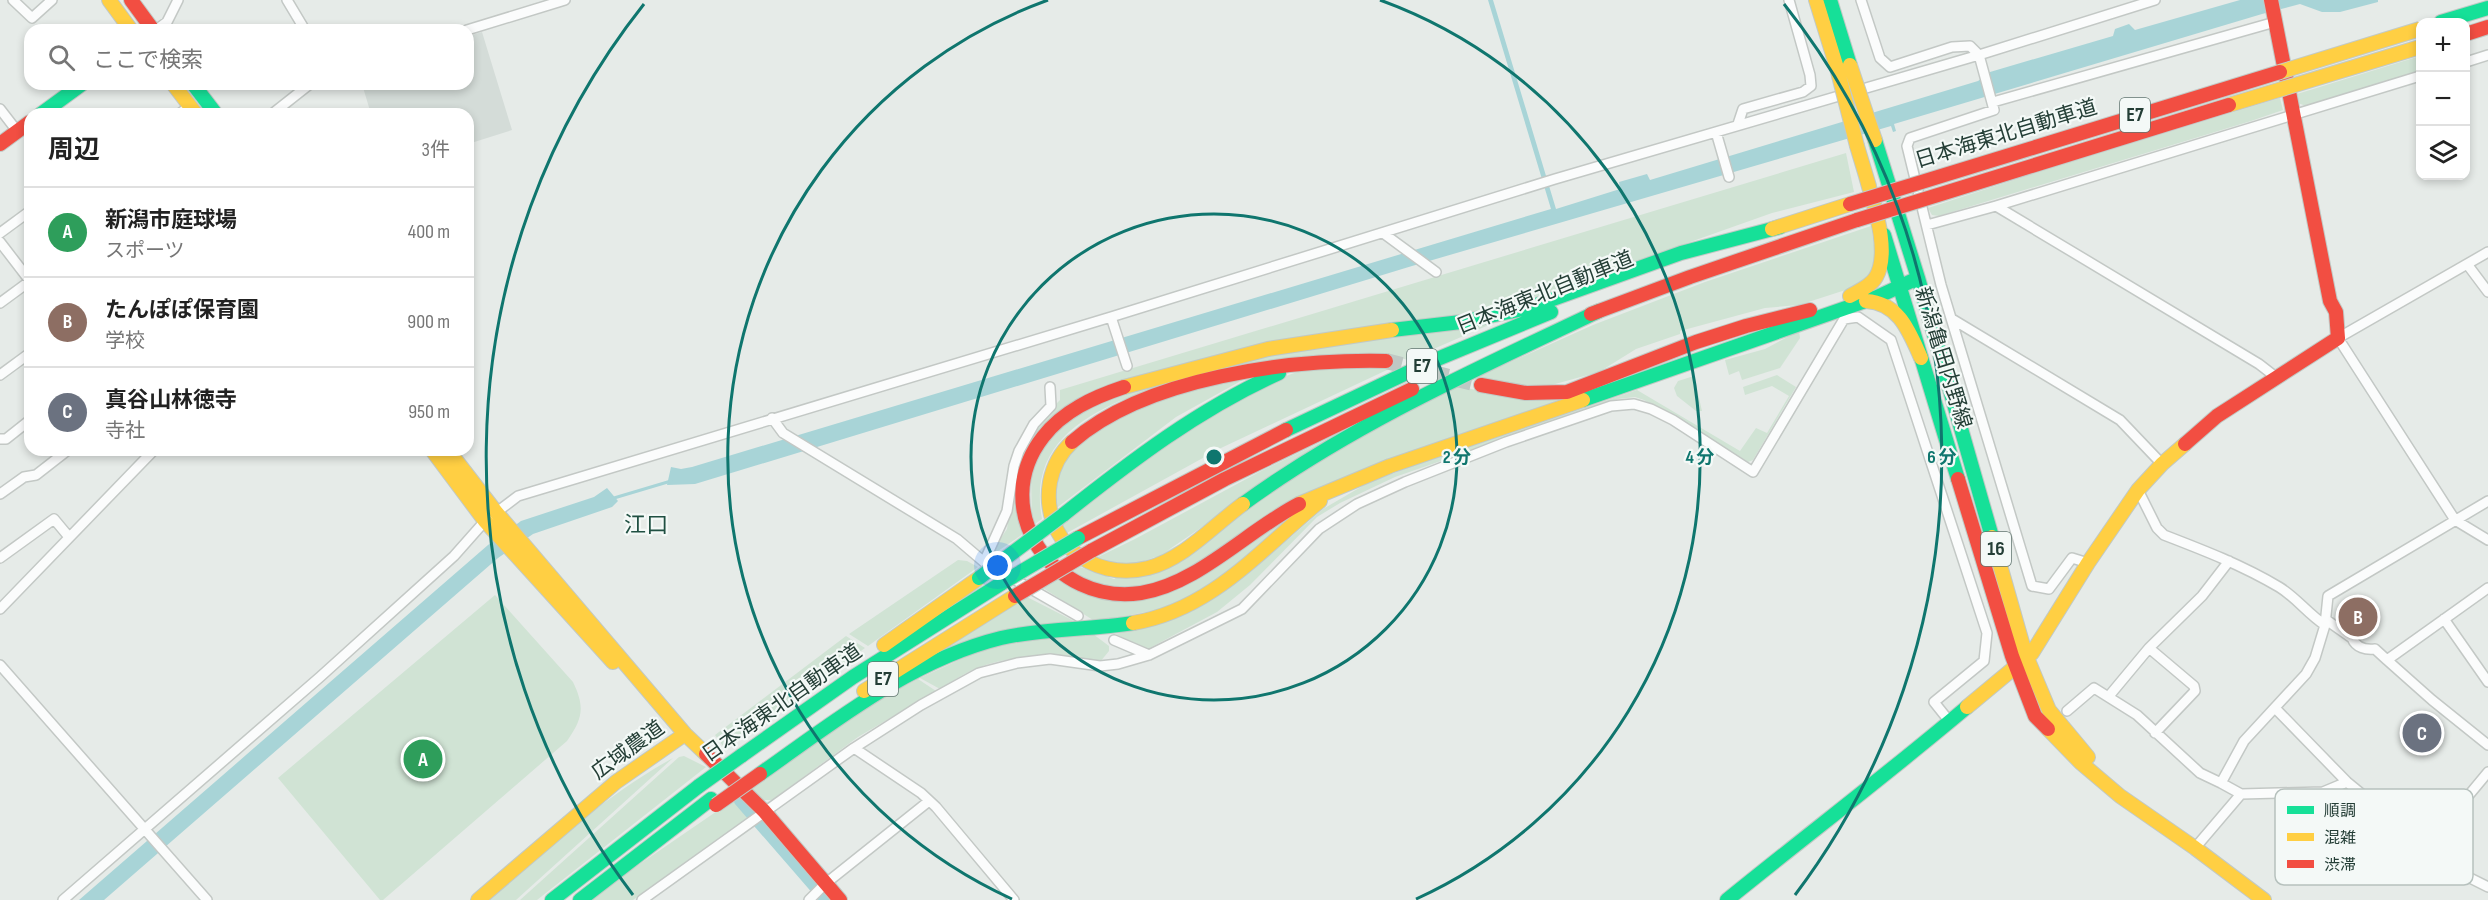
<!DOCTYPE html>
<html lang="ja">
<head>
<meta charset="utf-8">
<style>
  body { margin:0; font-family:"Sofia Sans Condensed","Noto Sans JP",sans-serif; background:#f6f6f6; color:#222 }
  .controls { position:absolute; right:18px; top:18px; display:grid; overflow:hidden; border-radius:12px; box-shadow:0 3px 9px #0003 }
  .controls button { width:54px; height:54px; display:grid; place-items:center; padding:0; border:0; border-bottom:2px solid #e0e0e0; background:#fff; color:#222; font:30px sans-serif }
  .you { position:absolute; left:998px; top:566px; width:21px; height:21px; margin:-15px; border:4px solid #fff; border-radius:50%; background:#1a73e8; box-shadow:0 0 0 9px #1a73e833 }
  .badge { display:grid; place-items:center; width:39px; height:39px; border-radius:50%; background:#7c3aed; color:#fff; font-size:20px; font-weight:700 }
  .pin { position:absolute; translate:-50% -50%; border:3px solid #fff; box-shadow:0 2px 6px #0006 }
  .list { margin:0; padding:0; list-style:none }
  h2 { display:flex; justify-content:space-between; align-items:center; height:78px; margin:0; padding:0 24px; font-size:26px }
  h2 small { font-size:20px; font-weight:400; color:#767676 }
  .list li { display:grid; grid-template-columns:39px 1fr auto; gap:18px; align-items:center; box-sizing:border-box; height:90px; padding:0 24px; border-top:2px solid #e0e0e0 }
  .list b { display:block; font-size:22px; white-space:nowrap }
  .list p { margin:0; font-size:20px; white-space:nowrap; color:#767676 }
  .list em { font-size:20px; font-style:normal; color:#767676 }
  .icon { flex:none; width:33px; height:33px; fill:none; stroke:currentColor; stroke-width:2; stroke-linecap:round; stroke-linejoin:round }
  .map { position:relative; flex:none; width:2488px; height:900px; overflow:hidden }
  .search { position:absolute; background:#fff; box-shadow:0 3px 9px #0003; left:24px; top:24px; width:450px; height:66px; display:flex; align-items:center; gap:15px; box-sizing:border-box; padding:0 21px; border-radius:18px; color:#767676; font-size:22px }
  .panel { position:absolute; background:#fff; box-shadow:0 3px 9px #0003; left:24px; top:108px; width:450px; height:348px; border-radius:18px }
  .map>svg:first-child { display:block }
  .built { fill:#d4dcd8 }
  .green { fill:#d0e3d4 }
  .water { fill:#a8d4d7 }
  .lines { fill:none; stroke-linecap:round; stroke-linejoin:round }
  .stream { stroke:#a8d4d7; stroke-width:3 }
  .canal { stroke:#a8d4d7; stroke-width:10 }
  .highway-tunnel { stroke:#bfc8c4; stroke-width:16; stroke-dasharray:16 8; stroke-linecap:butt }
  .street-casing { stroke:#c3c8c5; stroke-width:12 }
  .fast-casing { stroke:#c1c9c5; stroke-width:16 }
  .slow-casing { stroke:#c1c9c5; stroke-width:16 }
  .jam-casing { stroke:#c1c9c5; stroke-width:16 }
  .street { stroke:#fbfcfc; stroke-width:9 }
  .fast { stroke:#16e098; stroke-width:14 }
  .slow { stroke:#ffcf43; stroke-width:14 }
  .jam { stroke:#f24e42; stroke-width:14 }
  .fast-bridge-casing { stroke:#c2cac7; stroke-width:16; stroke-linecap:butt }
  .slow-bridge-casing { stroke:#c2cac7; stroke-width:16; stroke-linecap:butt }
  .jam-bridge-casing { stroke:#c2cac7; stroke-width:16; stroke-linecap:butt }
  .fast-bridge { stroke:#16e098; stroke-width:14 }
  .slow-bridge { stroke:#ffcf43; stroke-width:14 }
  .jam-bridge { stroke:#f24e42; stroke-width:14 }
  .ring { fill:none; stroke:#0f766e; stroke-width:3 }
  .labels { text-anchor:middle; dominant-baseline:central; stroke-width:4.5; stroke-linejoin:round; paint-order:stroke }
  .shield { fill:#f4f9f7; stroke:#627670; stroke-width:1.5 }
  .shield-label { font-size:20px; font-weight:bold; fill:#243e36 }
  .street-label { font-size:21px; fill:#243e36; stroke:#f4f9f7 }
  .neighbourhood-label { font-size:22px; fill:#205042; stroke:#f4f9f7 }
  .key { fill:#f4f9f7; stroke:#b6c1bd; stroke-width:1.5 }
  .key-label { font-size:16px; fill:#243e36 }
  .centre { fill:#0f766e; stroke:#f4f9f7; stroke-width:3 }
  .ring-label { font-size:18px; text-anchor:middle; font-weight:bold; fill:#0f766e; stroke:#f4f9f7; stroke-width:4.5; stroke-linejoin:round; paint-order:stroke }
</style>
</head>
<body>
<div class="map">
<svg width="2488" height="900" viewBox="0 0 2488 900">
  <rect width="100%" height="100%" fill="#e6ebe8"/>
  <path class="built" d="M482,32L512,130L468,144V114H371L362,84H468V36Z"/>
  <path class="green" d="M2420,56V71L2306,106L2298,103L2297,94Z
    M2280,98L2283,110L2251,121L1939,216L1932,215L1928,208L2051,168Z
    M1846,153L1854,192L1772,213L1518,303L1119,382L1023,459V534L995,553V547L1007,529L1017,466L1023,451L1045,415L1060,400V390Z
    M1871,226L1877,265L1861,285L1799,305L1765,308L1680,331V334L1636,349L1599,372L1544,387L1502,383L1477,377L1593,325L1705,282Z
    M1505,318L1408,360L1386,354L1122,400C1069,423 1030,455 1042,519L1032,526L1031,475L1040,449L1063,423L1095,404L1148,385L1273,353Z
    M1799,331L1800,338L1780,368L1742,380L1739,371L1729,375L1725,360L1765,349Z
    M1365,366L1389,369L1221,448L1065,534L1059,524L1218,406L1272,381L1300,371Z
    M1777,375L1796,387L1753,460L1748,462L1644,400L1635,397L1618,399L1395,477L1340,503L1317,517L1250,585L1217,612L1146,650L1116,634L1155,624L1253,570L1323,509L1366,484L1407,468L1637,390L1740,451L1756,428L1767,433L1789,396L1772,386L1745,395L1743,387Z
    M1694,376L1702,411H1696L1677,396L1674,388L1678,381Z
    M1248,377L1176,417L1054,510C1054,500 1053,487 1055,477C1071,411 1193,392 1248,377Z
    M1458,386L1485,392L1571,398L1399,458L1172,577C1132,590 1108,596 1070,573L1080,567L1114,579L1248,508L1313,465L1392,419Z
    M1338,434L1161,555L1130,566L1094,559L1135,539L1263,470Z
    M1300,511L1209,587L1171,607L1096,622L1043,588L1058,579L1130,601L1181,589Z
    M958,560L967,561L978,567L868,646L849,634Z
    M495,595L573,682C585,707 583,718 567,741L383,900H380L278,778Z
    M1027,597L1078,623L929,658Z
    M1093,634L1109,646V651L1100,662C1060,653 1016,653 977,668C964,673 952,682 940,689L920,678L983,649L1031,637Z
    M846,636L865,648L726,750L715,735Z
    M918,679L936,691L858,737L772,800H760L749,788L876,701Z
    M684,756L706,767L537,900H520L660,774L679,757Z
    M673,758L516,900H488C547,849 604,796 673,758Z
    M739,796L753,811L744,822L633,900H592L618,879Z"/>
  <path class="water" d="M1488,0H1493L1556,209L1620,189L1619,182L1647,174L1650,180L1978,81L1990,72L2113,36L2115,29L2129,24L2135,30L2240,0H2378V2L2340,12H2322L2300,4L2262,14L1894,124L1896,131L1893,132L1891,126L1412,266L695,484L667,485L671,467L681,469L692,467L1551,209Z
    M607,488L618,501L612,507L533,534L498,558L104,900H79L488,545L521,521L594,497Z"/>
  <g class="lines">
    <path class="stream" d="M614,498L671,481"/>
    <path class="canal" d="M739,801L825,900"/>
    <path class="highway-tunnel" d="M1386,361L1481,385"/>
    <g class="street-casing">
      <path id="street" d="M13,0L32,18L52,0
        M287,0L305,30
        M1861,0L1880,58L1890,67L1952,47L1970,46L1979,55L1994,110L1910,138L1907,146L1941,285L2032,586L2049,589L2072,558L2088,563
        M156,30L167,22L178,0
        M467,30L565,0
        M2466,62L2488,55
        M1993,102L2275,22
        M0,109L17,131
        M179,114L190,106
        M272,114L310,84
        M1738,124L1743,109L1803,92L1811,86L1810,75L1789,0
        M1716,132L1729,177
        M1996,206L2420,76
        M1927,225L1996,206L2259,364L2277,378
        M0,233L30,211
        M1383,233L1436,272
        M0,242L30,281
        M2488,252L2338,338L2455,520L2488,540
        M2467,264L2488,292
        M0,303L30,281
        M1111,317L1127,366
        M1952,319L2120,420L2162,464
        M0,375L30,353
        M772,418L783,433L957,539L984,562L1078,616
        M0,439H6L30,420
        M2138,490L2157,528L2164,535C2203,550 2242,565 2279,587C2297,598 2308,614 2325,625
        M0,494L24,477L36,475L68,450
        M0,558L54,519L69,537
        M984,562L1007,511L1014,466L1019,451L1034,424L1051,406L1050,387
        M2488,588L2387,660L2432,700L2488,745
        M0,609L154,450
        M2325,619L2352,638C2356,648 2366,650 2375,649L2387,660
        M2444,619L2488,682
        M1114,640L1149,655
        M2149,648L2194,686L2195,691L2155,733
        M0,665L207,900
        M2109,696L2149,648L2202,596L2229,561
        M2275,708L2347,782L2398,824L2454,863L2456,871L2488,887
        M2067,711L2094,688L2137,715L2200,773L2221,783
        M854,748L921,793L936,807L1014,900
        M2241,794L2323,792L2347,782
        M2195,848L2241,794L2221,783L2244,741L2306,674L2315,658L2325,625L2328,596L2488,501
        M2434,848L2444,825L2488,772
        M63,900L320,677L454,556L485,521L518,496L1111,317L1555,179L1979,55L2155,0
        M642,900L854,748L921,705L979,673L1017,663L1050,659L1100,666L1118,664L1149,655L1242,609L1319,529L1357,504L1405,482L1506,442L1611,406L1634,404L1651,409L1673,420L1753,472L1844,319L1858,317L1891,340L1987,633L1984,661L1934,702L1950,722
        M809,900L825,884L929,801"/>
    </g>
    <g class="fast-casing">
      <path id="fast" d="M1830,0L1850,65
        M2441,22L2488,8
        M193,84L216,114
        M41,114L82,84
        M1875,140L1918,278L1992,537
        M1884,235L1958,479
        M1392,330L1461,322L1528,308L1681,253L1780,227
        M1583,400L1877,297L1918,278
        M1286,430L1430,362L1551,312
        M1243,504C1353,424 1477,369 1599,311
        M1063,515C1131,461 1199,409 1279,373
        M741,756L853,677L1002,583
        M760,774C834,722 911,660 1001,638C1044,628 1089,630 1133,623
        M552,900L699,786
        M580,900L711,799
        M1727,900C1807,835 1889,773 1967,707"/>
    </g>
    <g class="slow-casing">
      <path id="slow" d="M109,0L131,30
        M1816,0L1837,68
        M173,84L196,114
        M1857,146L1869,186
        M1772,229L1850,204
        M1850,296C1859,291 1871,286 1876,277C1891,251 1873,203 1866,176
        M1866,301C1899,303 1909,331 1921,358
        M1124,387L1268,349L1392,330
        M1072,442C1061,452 1053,467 1050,482C1040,540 1092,582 1148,568C1184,559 1214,525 1243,504
        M432,450L485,521L613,662
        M448,450L496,512L685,734L706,754
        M1299,504L1390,466L1583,400
        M1992,537L2025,653L2049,710L2088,757
        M1133,623C1212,610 1261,549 1320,501
        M884,645L979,578
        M864,691L1015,596
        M1967,707L2032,653L2088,563L2138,490L2162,464L2185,444
        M2048,729L2081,763L2120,796L2195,848L2264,900
        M478,900L616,782L685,734"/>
    </g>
    <g class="jam-casing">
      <path id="jam" d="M131,0L153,30
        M2466,34L2488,27
        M0,144L30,122
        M1591,314L1690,277L1857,220
        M1481,385L1526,393L1567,392L1696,342L1746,326L1810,310
        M1124,387C1094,397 1063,411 1043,437C987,509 1053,606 1141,593C1198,584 1248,530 1299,504
        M1072,442C1146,377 1290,359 1386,361
        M2185,444L2217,416L2338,338L2336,312L2330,301L2271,0
        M1958,479L2012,656L2035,716L2048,729
        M1078,538L1286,430
        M1091,551L1225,479L1412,389
        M706,754L764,811L840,900"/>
    </g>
    <use href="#street" class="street"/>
    <use href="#fast" class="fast"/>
    <use href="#slow" class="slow"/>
    <use href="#jam" class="jam"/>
    <g class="fast-bridge-casing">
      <path id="fast-bridge" d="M979,578L1063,515
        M1002,583L1078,538
        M699,786L741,756"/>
    </g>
    <g class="slow-bridge-casing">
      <path id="slow-bridge" d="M1850,65L1875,140
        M1837,68L1857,146
        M2280,72L2420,29
        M2229,105L2420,47"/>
    </g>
    <g class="jam-bridge-casing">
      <path id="jam-bridge" d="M1850,204L2280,72
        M1857,220L2229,105
        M1015,596L1091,551
        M716,805L760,774"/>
    </g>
    <use href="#fast-bridge" class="fast-bridge"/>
    <use href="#slow-bridge" class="slow-bridge"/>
    <use href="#jam-bridge" class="jam-bridge"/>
  </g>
  <g class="ring">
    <circle cx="1214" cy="457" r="243"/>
    <path d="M1012 899A486 486 0 0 1 1048 0M1380 0A486 486 0 0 1 1416 899"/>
    <path d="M633 895A728 728 0 0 1 644 4M1784 4A728 728 0 0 1 1795 895"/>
  </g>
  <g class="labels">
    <g class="shield">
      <rect x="2120" y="98" width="30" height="34" rx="4.5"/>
      <rect x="1407" y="349" width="30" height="34" rx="4.5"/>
      <rect x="1981" y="532" width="30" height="34" rx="4.5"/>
      <rect x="868" y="662" width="30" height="34" rx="4.5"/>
    </g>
    <g class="shield-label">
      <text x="2135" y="115">E7</text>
      <text x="1422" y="366">E7</text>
      <text x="1996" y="549">16</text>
      <text x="883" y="679">E7</text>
    </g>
    <g class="street-label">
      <text transform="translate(2006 134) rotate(-17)">日本海東北自動車道</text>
      <text transform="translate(1545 293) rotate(-22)">日本海東北自動車道</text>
      <text transform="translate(1943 358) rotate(73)">新潟亀田内野線</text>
      <text transform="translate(782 703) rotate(-35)">日本海東北自動車道</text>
      <text transform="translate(628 750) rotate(-36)">広域農道</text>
    </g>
    <g class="neighbourhood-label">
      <text x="646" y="525">江口</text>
    </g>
  </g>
  <rect x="2275" y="789" width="198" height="96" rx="9" class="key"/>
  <rect x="2287" y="806" width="27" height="8" fill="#16e098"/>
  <rect x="2287" y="833" width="27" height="8" fill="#ffcf43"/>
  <rect x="2287" y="860" width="27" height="8" fill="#f24e42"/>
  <g class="key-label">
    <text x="2324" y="816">順調</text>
    <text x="2324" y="843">混雑</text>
    <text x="2324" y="870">渋滞</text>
  </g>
  <circle cx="1214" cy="457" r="9" class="centre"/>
  <g class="ring-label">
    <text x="1457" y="463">2 分</text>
    <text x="1700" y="463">4 分</text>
    <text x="1942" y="463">6 分</text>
  </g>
</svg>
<div class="controls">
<button>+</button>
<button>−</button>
<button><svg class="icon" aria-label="layers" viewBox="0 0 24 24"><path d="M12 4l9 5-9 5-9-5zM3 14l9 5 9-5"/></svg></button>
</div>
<div class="you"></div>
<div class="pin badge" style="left:423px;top:759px;background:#2e9e5b">A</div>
<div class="pin badge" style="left:2358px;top:617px;background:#8d6e63">B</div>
<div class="pin badge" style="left:2422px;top:733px;background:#6b7280">C</div>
<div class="search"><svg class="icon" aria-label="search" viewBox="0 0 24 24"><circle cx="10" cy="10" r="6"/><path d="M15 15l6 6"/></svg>ここで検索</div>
<section class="panel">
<h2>周辺<small>3件</small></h2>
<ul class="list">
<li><span class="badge" style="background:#2e9e5b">A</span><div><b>新潟市庭球場</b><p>スポーツ</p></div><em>400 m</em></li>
<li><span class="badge" style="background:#8d6e63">B</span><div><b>たんぽぽ保育園</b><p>学校</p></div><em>900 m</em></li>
<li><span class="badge" style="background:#6b7280">C</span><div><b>真谷山林徳寺</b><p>寺社</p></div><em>950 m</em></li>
</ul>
</section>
</div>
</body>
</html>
